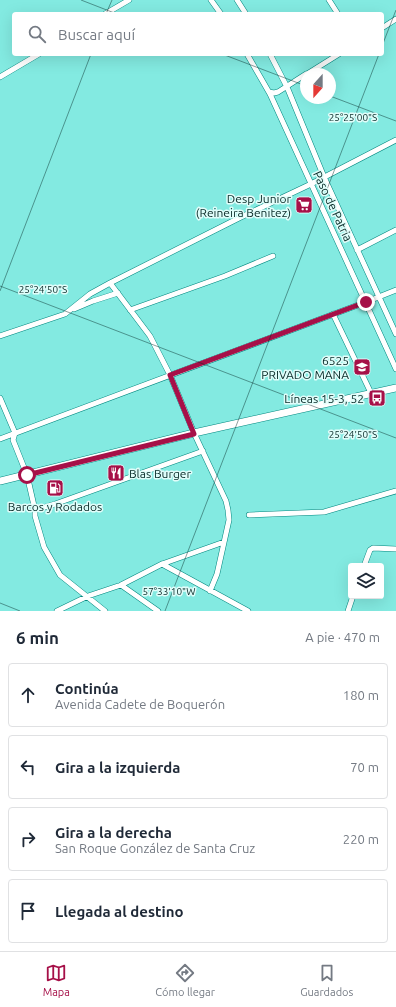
<!DOCTYPE html>
<html lang="es">
<head>
<meta charset="utf-8">
<style>
  body { margin:0; font-family:Ubuntu,sans-serif; background:#f6f6f7; color:#1f2937 }
  .controls { position:absolute; right:12px; bottom:12px; display:grid; overflow:hidden; border-radius:4px; box-shadow:0 4px 16px #0002 }
  .controls button { width:36px; height:36px; display:grid; place-items:center; padding:0; border:0; border-bottom:1px solid #e0e1e3; background:#fff; color:#1f2937; font:20px sans-serif }
  .compass { position:absolute; left:300px; top:68px; width:36px; height:36px; border-radius:50%; background:#fff; box-shadow:0 4px 16px #0002; rotate:201deg }
  .stop { position:absolute; width:12px; height:12px; margin:-9px; border:3px solid #a61048; border-radius:50%; background:#fff }
  .stop.end { background:#a61048; border-color:#fff; box-shadow:0 1px 4px #0008 }
  .list { margin:0; padding:0; list-style:none }
  h2 { display:flex; justify-content:space-between; align-items:center; height:52px; margin:0; padding:0 16px; font-size:17px }
  h2 small { font-size:13px; font-weight:400; color:#747a83 }
  .list li { display:grid; grid-template-columns:26px 1fr auto; gap:12px; align-items:center; box-sizing:border-box; height:64px; margin:0 8px 8px; padding:0 8px; border:1px solid #e0e1e3; border-radius:4px }
  .list b { display:block; font-size:15px; white-space:nowrap }
  .list p { margin:0; font-size:13px; white-space:nowrap; color:#747a83 }
  .list em { font-size:13px; font-style:normal; color:#747a83 }
  .icon { flex:none; width:22px; height:22px; fill:none; stroke:currentColor; stroke-width:2; stroke-linecap:round; stroke-linejoin:round }
  .map { position:relative; flex:none; width:396px; height:611px; overflow:hidden }
  .search { position:absolute; background:#fff; box-shadow:0 4px 16px #0002; left:12px; right:12px; top:12px; height:44px; display:flex; align-items:center; gap:10px; box-sizing:border-box; padding:0 14px; border-radius:4px; color:#747a83; font-size:15px }
  .sheet { height:340px; background:#fff }
  nav { display:flex; justify-content:space-around; align-items:center; box-sizing:border-box; height:56px; border-top:1px solid #e0e1e3; background:#fff; font-size:11px; color:#747a83 }
  nav a { display:grid; justify-items:center; gap:2px }
  nav .on { color:#a61048 }
  .map>svg:first-child { display:block }
  .lines { fill:none; stroke-linecap:round; stroke-linejoin:round }
  .street-casing { stroke:#00877f; stroke-width:6 }
  .secondary-casing { stroke:#00877f; stroke-width:8 }
  .street { stroke:#fff; stroke-width:5 }
  .secondary { stroke:#fff; stroke-width:7 }
  .route { stroke:#a61048; stroke-width:5 }
  .ticks { fill:none; stroke:#072a27; stroke-width:1; stroke-opacity:0.45 }
  .labels { text-anchor:middle; dominant-baseline:central; stroke-width:3; stroke-linejoin:round; paint-order:stroke }
  .poi-label { font-size:12px; fill:#072a27; stroke:#e1fdfa; text-anchor:end }
  .street-label { font-size:12px; fill:#072a27; stroke:#e1fdfa }
  .ticks-label { font-size:10px; text-anchor:middle; fill:#072a27; stroke:#e1fdfa; stroke-width:3; stroke-linejoin:round; paint-order:stroke }
</style>
</head>
<body>
<div class="map">
<svg width="396" height="611" viewBox="0 0 396 611">
  <rect width="100%" height="100%" fill="#83eae1"/>
  <g class="lines">
    <g class="street-casing">
      <path id="street" d="M211,0L221,14
        M237,0L246,14
        M329,0L338,14
        M105,14L129,0
        M382,28L396,19
        M247,54L270,94L396,369
        M270,54L287,87L324,177L396,334
        M307,74L339,54
        M0,77L39,54
        M269,92L274,93L278,92L306,74
        M357,250L396,230
        M110,283L150,336L170,375L194,433L226,501L228,510L229,520L217,574L210,591
        M74,309L93,301L118,293
        M130,310L225,276L273,256
        M333,314L371,393
        M0,336L65,314L90,294L110,283L239,218L311,184L396,140
        M0,398L15,433L13,440L27,475L35,510V516L44,547L60,575L105,611
        M0,439L366,302L396,290
        M35,510L55,504L203,451
        M249,515L324,512L396,491
        M162,564L248,611
        M364,566L370,550L373,548L396,549
        M121,585L158,611
        M57,611L88,596L121,585L162,564L224,542
        M348,611L353,596"/>
    </g>
    <g class="secondary-casing">
      <path id="secondary" d="M0,481L194,433L396,388"/>
    </g>
    <use href="#street" class="street"/>
    <use href="#secondary" class="secondary"/>
  </g>
  <g class="lines">
    <path class="route" d="M27,475L194,434L170,375L366,302"/>
  </g>
  <path class="ticks" d="M81,0L117,14M106,14L112,0M382,46L396,10M222,54L306,86M330,96L396,121M0,286L396,438M0,291L91,54M0,603L20,611M165,611L379,54"/>
  <defs>
    <g id="supermarket-square" transform="scale(0.9)"><rect x="-9" y="-9" width="18" height="18" rx="4" fill="#a61048" stroke="#e1fdfa"/><path d="M-6-5.5h2.5l.6 2H6L4.5 2H-2.5L-4.4-4H-6ZM-1.5 3.2a1.3 1.3 0 1 0 .1 0ZM3 3.2a1.3 1.3 0 1 0 .1 0Z" fill="#fff"/></g>
    <g id="school-square" transform="scale(0.9)"><rect x="-9" y="-9" width="18" height="18" rx="4" fill="#a61048" stroke="#e1fdfa"/><path d="M0-5L7-2L0 1L-7-2ZM-4 1L0 2.5L4 1V4Q0 6-4 4Z" fill="#fff"/></g>
    <g id="bus-square" transform="scale(0.9)"><rect x="-9" y="-9" width="18" height="18" rx="4" fill="#a61048" stroke="#e1fdfa"/><path d="M-5-6H5V4H4V6H2V4H-2V6H-4V4H-5ZM-3.5-4V0h7V-4ZM-3.5 1.2v1.5H-2V1.2ZM2 1.2v1.5H3.5V1.2Z" fill="#fff"/></g>
    <g id="restaurant-square" transform="scale(0.9)"><rect x="-9" y="-9" width="18" height="18" rx="4" fill="#a61048" stroke="#e1fdfa"/><path d="M-5-6h1v4h1v-4h1v4h1v-4h1v5L-1.5 .5V6h-2V.5L-5-1ZM5-6V6H3V1.5H1.5Q1.5-4 5-6Z" fill="#fff"/></g>
    <g id="fuel-square" transform="scale(0.9)"><rect x="-9" y="-9" width="18" height="18" rx="4" fill="#a61048" stroke="#e1fdfa"/><path d="M-5.5-6h7V0h2V4h1.3V-2.5L3-4.5l.8-.8L6-3V5H2.5V1h-1V6h-7ZM-4.2-4.7v3.2H.2V-4.7Z" fill="#fff"/></g>
  </defs>
  <g fill-rule="evenodd">
    <use href="#supermarket-square" x="304" y="205"/>
    <use href="#school-square" x="362" y="367"/>
    <use href="#bus-square" x="377" y="398"/>
    <use href="#restaurant-square" x="116" y="473"/>
    <use href="#fuel-square" x="55" y="488"/>
  </g>
  <g class="labels">
    <g class="poi-label">
      <text x="291" y="198">Desp Junior<tspan x="291" dy="14">(Reineira Benitez)</tspan></text>
      <text x="349" y="360">6525<tspan x="349" dy="14">PRIVADO MANA</tspan></text>
      <text x="364" y="398">Líneas 15-3, 52</text>
      <text x="129" y="473" text-anchor="start">Blas Burger</text>
      <text x="55" y="506" text-anchor="middle">Barcos y Rodados</text>
    </g>
    <g class="street-label">
      <text transform="translate(333 206) rotate(65)">Paso de Patria</text>
    </g>
  </g>
  <g class="ticks-label">
    <text x="353" y="121">25°25'00"S</text>
    <text x="43" y="293">25°24'50"S</text>
    <text x="353" y="438">25°24'50"S</text>
    <text x="169" y="595">57°33'10"W</text>
  </g>
</svg>
<div class="controls">
<button><svg class="icon" aria-label="layers" viewBox="0 0 24 24"><path d="M12 4l9 5-9 5-9-5zM3 14l9 5 9-5"/></svg></button>
</div>
<svg class="compass" viewBox="-18 -18 36 36"><path d="M0-13l5 13h-10z" fill="#e53935"/><path d="M0 13l5-13h-10z" fill="#747a83"/></svg>
<div class="stop" style="left:27px;top:475px"></div>
<div class="stop end" style="left:366px;top:302px"></div>
<div class="search"><svg class="icon" aria-label="search" viewBox="0 0 24 24"><circle cx="10" cy="10" r="6"/><path d="M15 15l6 6"/></svg>Buscar aquí</div>
</div>
<section class="sheet">
<h2>6 min<small>A pie · 470 m</small></h2>
<ul class="list">
<li><svg class="icon" aria-label="ahead" viewBox="0 0 24 24"><path d="M12 20V5M6 11l6-6 6 6"/></svg><div><b>Continúa</b><p>Avenida Cadete de Boquerón</p></div><em>180 m</em></li>
<li><svg class="icon" aria-label="left" viewBox="0 0 24 24"><path d="M17 20v-9H6M10 6l-5 5 5 5"/></svg><div><b>Gira a la izquierda</b></div><em>70 m</em></li>
<li><svg class="icon" aria-label="right" viewBox="0 0 24 24"><path d="M7 20v-9h11M14 6l5 5-5 5"/></svg><div><b>Gira a la derecha</b><p>San Roque González de Santa Cruz</p></div><em>220 m</em></li>
<li><svg class="icon" aria-label="arrive" viewBox="0 0 24 24"><path d="M6 21V4h12l-3 4 3 4H6"/></svg><div><b>Llegada al destino</b></div></li>
</ul>
</section>
<nav>
<a class="on"><svg class="icon" aria-label="map" viewBox="0 0 24 24"><path d="M3 6l6-2 6 2 6-2v14l-6 2-6-2-6 2zM9 4v14M15 6v14"/></svg>Mapa</a>
<a><svg class="icon" aria-label="directions" viewBox="0 0 24 24"><path d="M12 3l9 9-9 9-9-9zM9 14v-3h6M13 9l2 2-2 2"/></svg>Cómo llegar</a>
<a><svg class="icon" aria-label="saved" viewBox="0 0 24 24"><path d="M7 4h10v16l-5-4-5 4z"/></svg>Guardados</a>
</nav>
</body>
</html>
